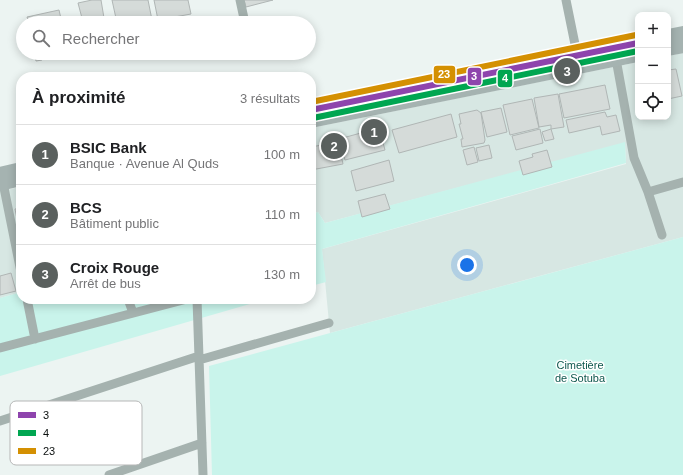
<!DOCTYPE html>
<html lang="fr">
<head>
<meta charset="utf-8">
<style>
  body { margin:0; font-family:Helvetica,sans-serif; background:#f6f6f6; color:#202124 }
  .controls { position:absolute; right:12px; top:12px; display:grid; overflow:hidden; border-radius:8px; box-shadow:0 2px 10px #0003 }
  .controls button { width:36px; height:36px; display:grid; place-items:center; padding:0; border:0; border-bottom:1px solid #e0e0e0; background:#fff; color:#202124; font:20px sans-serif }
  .you { position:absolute; left:467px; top:265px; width:14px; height:14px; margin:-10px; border:3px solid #fff; border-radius:50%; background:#1a73e8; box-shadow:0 0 0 6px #1a73e833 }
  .badge { display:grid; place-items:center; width:26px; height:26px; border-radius:50%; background:#5a605e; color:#fff; font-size:13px; font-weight:700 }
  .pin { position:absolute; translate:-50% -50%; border:2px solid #fff; box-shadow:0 1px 4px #0006 }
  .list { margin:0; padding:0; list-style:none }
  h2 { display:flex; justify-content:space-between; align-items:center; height:52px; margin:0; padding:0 16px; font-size:17px }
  h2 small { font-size:13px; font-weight:400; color:#757577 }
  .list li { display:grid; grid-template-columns:26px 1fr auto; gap:12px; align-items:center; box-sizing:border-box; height:60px; padding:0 16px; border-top:1px solid #e0e0e0 }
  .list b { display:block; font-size:15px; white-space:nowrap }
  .list p { margin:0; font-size:13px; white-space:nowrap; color:#757577 }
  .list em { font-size:13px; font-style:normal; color:#757577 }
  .icon { flex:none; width:22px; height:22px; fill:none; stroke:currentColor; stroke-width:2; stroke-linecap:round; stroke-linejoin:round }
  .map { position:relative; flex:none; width:683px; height:475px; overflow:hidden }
  .search { position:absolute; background:#fff; box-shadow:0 2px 10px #0003; left:16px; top:16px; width:300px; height:44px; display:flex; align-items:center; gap:10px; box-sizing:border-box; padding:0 14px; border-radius:22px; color:#757577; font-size:15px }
  .panel { position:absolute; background:#fff; box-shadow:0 2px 10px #0003; left:16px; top:72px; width:300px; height:232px; border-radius:16px }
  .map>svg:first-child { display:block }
  .built { fill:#d7e7e3 }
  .green { fill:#c9f4eb }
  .building { fill:#d5dbd9; stroke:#b0b6b5 }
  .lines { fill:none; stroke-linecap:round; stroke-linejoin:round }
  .street { stroke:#a5b2af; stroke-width:9 }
  .primary { stroke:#a5b3b1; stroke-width:14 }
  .bus-1-casing { stroke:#fff; stroke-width:9 }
  .bus-2-casing { stroke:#fff; stroke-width:9 }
  .bus-3-casing { stroke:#fff; stroke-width:9 }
  .bus-1 { stroke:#8e44ad; stroke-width:6 }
  .bus-2 { stroke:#00a651; stroke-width:6 }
  .bus-3 { stroke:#d49002; stroke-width:6 }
  .labels { text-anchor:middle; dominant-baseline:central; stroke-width:3; stroke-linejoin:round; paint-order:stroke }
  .park-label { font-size:11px; fill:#0e584e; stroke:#fff }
  .key { fill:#fff; stroke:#b6b7b7; stroke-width:1 }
  .key-label { font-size:11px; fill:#0b100f }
  .line-badge { stroke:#fff; stroke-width:1.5 }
  .badge-label { font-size:11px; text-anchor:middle; font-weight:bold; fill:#fff }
</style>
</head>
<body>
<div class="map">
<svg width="683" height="475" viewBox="0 0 683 475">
  <rect width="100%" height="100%" fill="#ecf4f2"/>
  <path class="built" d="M683,53V237L330,333L322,249L626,164L625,143L325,223L318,212L311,214V128L638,62V117H668V56Z
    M21,187V292L0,298V191Z"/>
  <path class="green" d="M625,142L626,163L322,249L326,282L311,286V214L318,212L325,223Z
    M683,237V475H212L209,366Z
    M21,292V299H267L0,376V298Z"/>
  <path class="building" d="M92,0H101L104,18L83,22L78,3Z
    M112,0H148L152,20L137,23H117Z
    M154,0H188L191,14L158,20Z
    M244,0H273L246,7Z
    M59,10L62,23H29L27,17Z
    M34,53H40L42,60L36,61Z
    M676,69L682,96L668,99V70Z
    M605,85L610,109L564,118L559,94Z
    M558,94L564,127L551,129V125L539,127L534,98Z
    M532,99L539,128L510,135L503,105Z
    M501,108L507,132L487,137L481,112Z
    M477,110L481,113L485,140L484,143L462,147L461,139H463L459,124H461L459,114Z
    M605,112L607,117L616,115L620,131L602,135L600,126L569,133L566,120Z
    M451,114L457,137L399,153L392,130Z
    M379,128L385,150L345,160L339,139Z
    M540,129L543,143L516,150L512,136Z
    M551,129L554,139L545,141L542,132Z
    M338,142L343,164L311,170V147Z
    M489,145L492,158L479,161L476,148Z
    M474,147L478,162L467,165L463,150Z
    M547,150L552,167L523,175L519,161L533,157L532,154Z
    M389,160L394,181L356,191L351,171Z
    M385,194L390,209L362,217L358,201Z
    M21,208V224H18L15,209Z
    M21,226V244L20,245L17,227Z
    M11,273L16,291L0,295V276Z"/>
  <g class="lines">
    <path class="street" d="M240,0L245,23
      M566,0L578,59
      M616,59L634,158L648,192L662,235
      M3,183L21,272
      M648,192L683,182
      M27,299L35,339
      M128,299L133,313
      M197,299L203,475
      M0,348L187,299
      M199,360L329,323
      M0,421L199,356
      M109,475L202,443"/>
    <path class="primary" d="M668,36L683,33
      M668,49L683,46
      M311,110L638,43
      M311,121L638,55
      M0,174L21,169
      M0,184L21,179"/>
    <g class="bus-1-casing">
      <path id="bus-1" d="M311,110L638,43"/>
    </g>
    <g class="bus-2-casing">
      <path id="bus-2" d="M313,118L638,51"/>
    </g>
    <g class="bus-3-casing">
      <path id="bus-3" d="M311,102L636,35"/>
    </g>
    <use href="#bus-1" class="bus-1"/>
    <use href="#bus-2" class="bus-2"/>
    <use href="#bus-3" class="bus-3"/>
  </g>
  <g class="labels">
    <g class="park-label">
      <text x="580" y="365">Cimetière<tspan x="580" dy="13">de Sotuba</tspan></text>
    </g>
  </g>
  <rect x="10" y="401" width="132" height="64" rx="6" class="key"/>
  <rect x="18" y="412" width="18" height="6" fill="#8e44ad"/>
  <rect x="18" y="430" width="18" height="6" fill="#00a651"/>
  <rect x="18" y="448" width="18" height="6" fill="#d49002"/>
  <g class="key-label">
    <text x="43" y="419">3</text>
    <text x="43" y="437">4</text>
    <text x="43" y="455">23</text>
  </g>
  <g class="line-badge">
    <rect x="433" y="65" width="23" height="19" rx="4" fill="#d49002"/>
    <rect x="467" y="67" width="15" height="19" rx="4" fill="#8e44ad"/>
    <rect x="497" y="69" width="16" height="19" rx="4" fill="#00a651"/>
  </g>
  <g class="badge-label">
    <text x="444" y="78">23</text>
    <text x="474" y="80">3</text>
    <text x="505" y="82">4</text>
  </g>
</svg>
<div class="controls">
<button>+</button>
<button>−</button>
<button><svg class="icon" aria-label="locate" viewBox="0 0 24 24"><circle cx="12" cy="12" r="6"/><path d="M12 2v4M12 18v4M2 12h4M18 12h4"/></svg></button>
</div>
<div class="you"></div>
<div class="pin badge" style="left:374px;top:132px">1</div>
<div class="pin badge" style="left:334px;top:146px">2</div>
<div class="pin badge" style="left:567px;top:71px">3</div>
<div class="search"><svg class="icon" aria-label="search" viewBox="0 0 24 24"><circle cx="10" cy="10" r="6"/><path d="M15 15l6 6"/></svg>Rechercher</div>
<section class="panel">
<h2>À proximité<small>3 résultats</small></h2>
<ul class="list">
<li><span class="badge">1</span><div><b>BSIC Bank</b><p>Banque · Avenue Al Quds</p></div><em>100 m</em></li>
<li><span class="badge">2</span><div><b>BCS</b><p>Bâtiment public</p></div><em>110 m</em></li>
<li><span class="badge">3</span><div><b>Croix Rouge</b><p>Arrêt de bus</p></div><em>130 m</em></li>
</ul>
</section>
</div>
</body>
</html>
